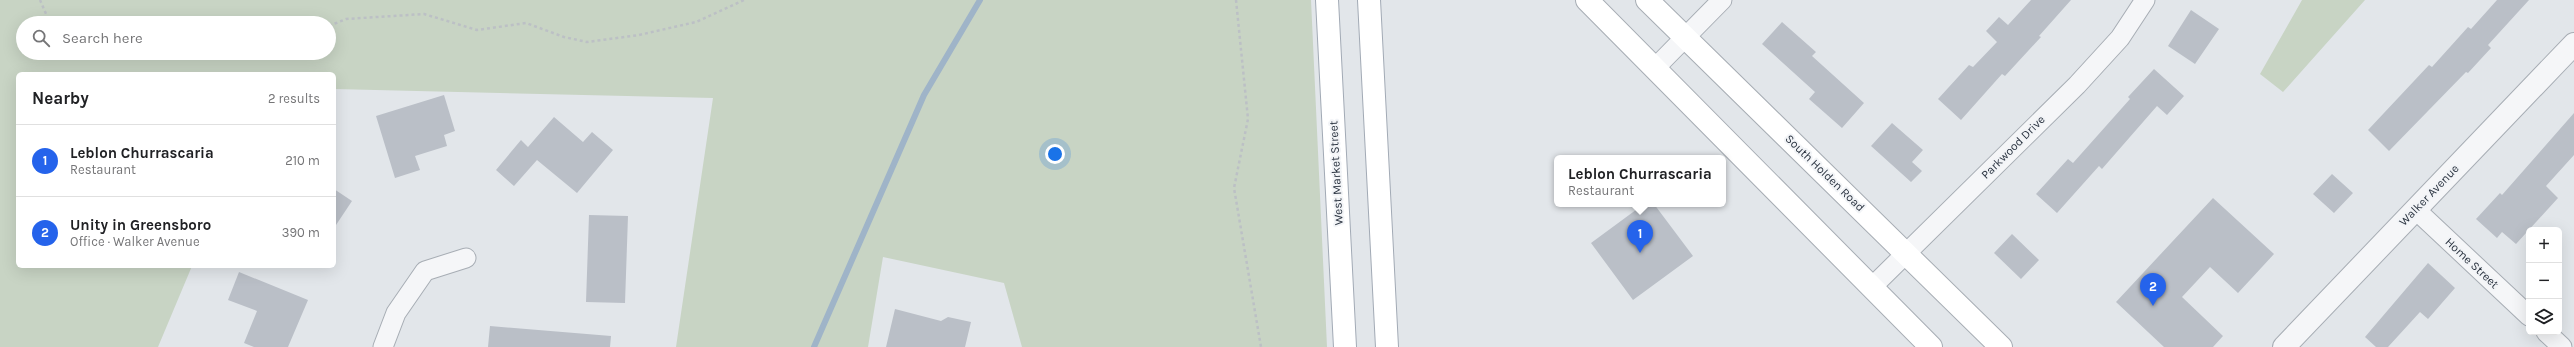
<!DOCTYPE html>
<html lang="en">
<head>
<meta charset="utf-8">
<style>
  body { margin:0; font-family:Karla,sans-serif; background:#f6f6f6; color:#202124 }
  .controls { position:absolute; right:12px; bottom:12px; display:grid; overflow:hidden; border-radius:6px; box-shadow:0 4px 16px #0002 }
  .controls button { width:36px; height:36px; display:grid; place-items:center; padding:0; border:0; border-bottom:1px solid #e0e0e0; background:#fff; color:#202124; font:20px sans-serif }
  .you { position:absolute; left:1055px; top:154px; width:14px; height:14px; margin:-10px; border:3px solid #fff; border-radius:50%; background:#1a73e8; box-shadow:0 0 0 6px #1a73e833 }
  .badge { display:grid; place-items:center; width:26px; height:26px; border-radius:50%; background:#2563eb; color:#fff; font-size:13px; font-weight:700 }
  .pin { position:absolute; translate:-50% -33px; filter:drop-shadow(0 1px 2px #0008) }
  .pin::after { content:''; position:absolute; top:21px; width:14px; height:12px; background:inherit; clip-path:polygon(0 0,100% 0,50% 100%) }
  .popup { position:absolute; left:1554px; top:155px; width:172px; height:52px; box-sizing:border-box; display:grid; place-content:center; border-radius:6px; background:#fff; filter:drop-shadow(0 1px 3px #0005); font-size:13px; white-space:nowrap; color:#757577 }
  .popup b { font-size:15px; color:#202124 }
  .popup::after { content:''; position:absolute; left:50%; top:100%; margin-left:-8px; border:8px solid transparent; border-top-color:#fff }
  .list { margin:0; padding:0; list-style:none }
  h2 { display:flex; justify-content:space-between; align-items:center; height:52px; margin:0; padding:0 16px; font-size:17px }
  h2 small { font-size:13px; font-weight:400; color:#757577 }
  .list li { display:grid; grid-template-columns:26px 1fr auto; gap:12px; align-items:center; box-sizing:border-box; height:72px; padding:0 16px; border-top:1px solid #e0e0e0 }
  .list b { display:block; font-size:15px; white-space:nowrap }
  .list p { margin:0; font-size:13px; white-space:nowrap; color:#757577 }
  .list em { font-size:13px; font-style:normal; color:#757577 }
  .icon { flex:none; width:22px; height:22px; fill:none; stroke:currentColor; stroke-width:2; stroke-linecap:round; stroke-linejoin:round }
  .map { position:relative; flex:none; width:2574px; height:347px; overflow:hidden }
  .search { position:absolute; background:#fff; box-shadow:0 4px 16px #0002; left:16px; top:16px; width:320px; height:44px; display:flex; align-items:center; gap:10px; box-sizing:border-box; padding:0 14px; border-radius:22px; color:#757577; font-size:15px }
  .panel { position:absolute; background:#fff; box-shadow:0 4px 16px #0002; left:16px; top:72px; width:320px; height:196px; border-radius:6px }
  .map>svg:first-child { display:block }
  .green { fill:#c8d4c4; fill-rule:evenodd }
  .lines { fill:none; stroke-linecap:round; stroke-linejoin:round }
  .stream { stroke:#9fb4c8; stroke-width:6 }
  .building { fill:#babfc7 }
  .minor-casing { stroke:#a7adb4; stroke-width:21 }
  .tertiary-casing { stroke:#a7adb4; stroke-width:24 }
  .secondary-casing { stroke:#a7adb4; stroke-width:24 }
  .primary-casing { stroke:#a2aab5; stroke-width:24 }
  .path { stroke:#bcc0c5; stroke-width:2.5; stroke-dasharray:3 3; stroke-linecap:butt }
  .minor { stroke:#f5f6f8; stroke-width:19 }
  .tertiary { stroke:#f5f6f8; stroke-width:22 }
  .secondary { stroke:#fff; stroke-width:22 }
  .primary { stroke:#fff; stroke-width:22 }
  .labels { text-anchor:middle; dominant-baseline:central; stroke-width:4; stroke-linejoin:round; paint-order:stroke }
  .street-label { font-size:12px; fill:#2b3441; stroke:#f2f4f7 }
</style>
</head>
<body>
<div class="map">
<svg width="2574" height="347" viewBox="0 0 2574 347">
  <rect width="100%" height="100%" fill="#e2e6ea"/>
  <path class="green" d="M0,0H1311L1327,347H1022L1004,283L883,257L868,347H676L713,98L334,89V74H18V266H192L158,347H0ZM23,23H329V53H23Z
    M2302,0H2365L2283,92L2260,74Z"/>
  <g class="lines">
    <path class="stream" d="M814,347L924,95L980,0"/>
  </g>
  <path class="building" d="M2031,0H2071L2039,36L2041,37L2005,76L2002,74L1961,120L1938,99L1969,65L1973,67L1997,42L1986,31L1999,17L2008,25Z
    M2497,0H2529L2488,45L2491,48L2468,73L2466,72L2389,151L2368,130L2429,65L2432,67L2468,27L2471,29Z
    M2191,10L2219,29L2195,64L2168,46Z
    M1782,22L1816,52L1812,56L1864,103L1842,128L1809,99L1815,92L1762,44Z
    M2154,69L2184,96L2167,115L2157,106L2102,169L2099,166L2057,213L2036,194L2068,159L2073,163L2130,99L2128,97Z
    M444,95L455,131L444,135L447,146L415,156L420,170L395,178L376,116Z
    M2574,113V155L2546,186L2558,198L2516,244L2502,232L2497,238L2476,219L2500,193L2502,195Z
    M554,117L583,142L592,132L613,150L577,193L537,160L514,186L496,170L521,140L528,147Z
    M1892,123L1923,150L1912,162L1922,171L1911,182L1871,146Z
    M2332,174L2353,193L2334,213L2313,194Z
    M334,189L352,201L334,228Z
    M2213,198L2274,254L2238,293L2210,267L2182,297L2223,336L2213,347H2164L2116,302Z
    M1644,204H1654L1693,256L1633,300L1591,243Z
    M589,215L628,216L625,303L586,302Z
    M2012,234L2039,260L2021,279L1994,253Z
    M2428,263L2455,288L2428,319L2420,312L2388,347H2376L2365,337Z
    M239,272L308,300L288,347H254L244,343L257,311L228,300Z
    M895,309L941,321L948,317L971,322L965,347H886Z
    M490,326L611,336L610,347H488Z"/>
  <g class="lines">
    <g class="minor-casing">
      <path id="minor" d="M1656,67L1722,0
        M2415,209L2529,316
        M1872,287L2077,85L2120,38L2145,0
        M2546,332L2562,347
        M383,347L396,313L425,271L466,258"/>
    </g>
    <g class="tertiary-casing">
      <path id="tertiary" d="M2284,347L2574,44"/>
    </g>
    <g class="secondary-casing">
      <path id="secondary" d="M1587,0L1931,347
        M1647,0L2001,347"/>
    </g>
    <g class="primary-casing">
      <path id="primary" d="M1327,0L1345,347
        M1369,0L1387,347"/>
    </g>
    <path class="path" d="M40,0L50,23
      M1236,0L1248,119L1234,188L1261,347
      M329,26L346,19L424,14L477,30L526,23L564,37L587,42L639,35L696,22L744,0"/>
    <use href="#minor" class="minor"/>
    <use href="#tertiary" class="tertiary"/>
    <use href="#secondary" class="secondary"/>
    <use href="#primary" class="primary"/>
  </g>
  <g class="labels">
    <g class="street-label">
      <text transform="translate(2013 147) rotate(-45)">Parkwood Drive</text>
      <text transform="translate(1336 173) rotate(-93)">West Market Street</text>
      <text transform="translate(1825 173) rotate(44)">South Holden Road</text>
      <text transform="translate(2429 195) rotate(-46)">Walker Avenue</text>
      <text transform="translate(2472 263) rotate(43)">Home Street</text>
    </g>
  </g>
</svg>
<div class="controls">
<button>+</button>
<button>−</button>
<button><svg class="icon" aria-label="layers" viewBox="0 0 24 24"><path d="M12 4l9 5-9 5-9-5zM3 14l9 5 9-5"/></svg></button>
</div>
<div class="you"></div>
<div class="pin badge" style="left:1640px;top:253px">1</div>
<div class="popup"><b>Leblon Churrascaria</b>Restaurant</div>
<div class="pin badge" style="left:2153px;top:306px">2</div>
<div class="search"><svg class="icon" aria-label="search" viewBox="0 0 24 24"><circle cx="10" cy="10" r="6"/><path d="M15 15l6 6"/></svg>Search here</div>
<section class="panel">
<h2>Nearby<small>2 results</small></h2>
<ul class="list">
<li><span class="badge">1</span><div><b>Leblon Churrascaria</b><p>Restaurant</p></div><em>210 m</em></li>
<li><span class="badge">2</span><div><b>Unity in Greensboro</b><p>Office · Walker Avenue</p></div><em>390 m</em></li>
</ul>
</section>
</div>
</body>
</html>
